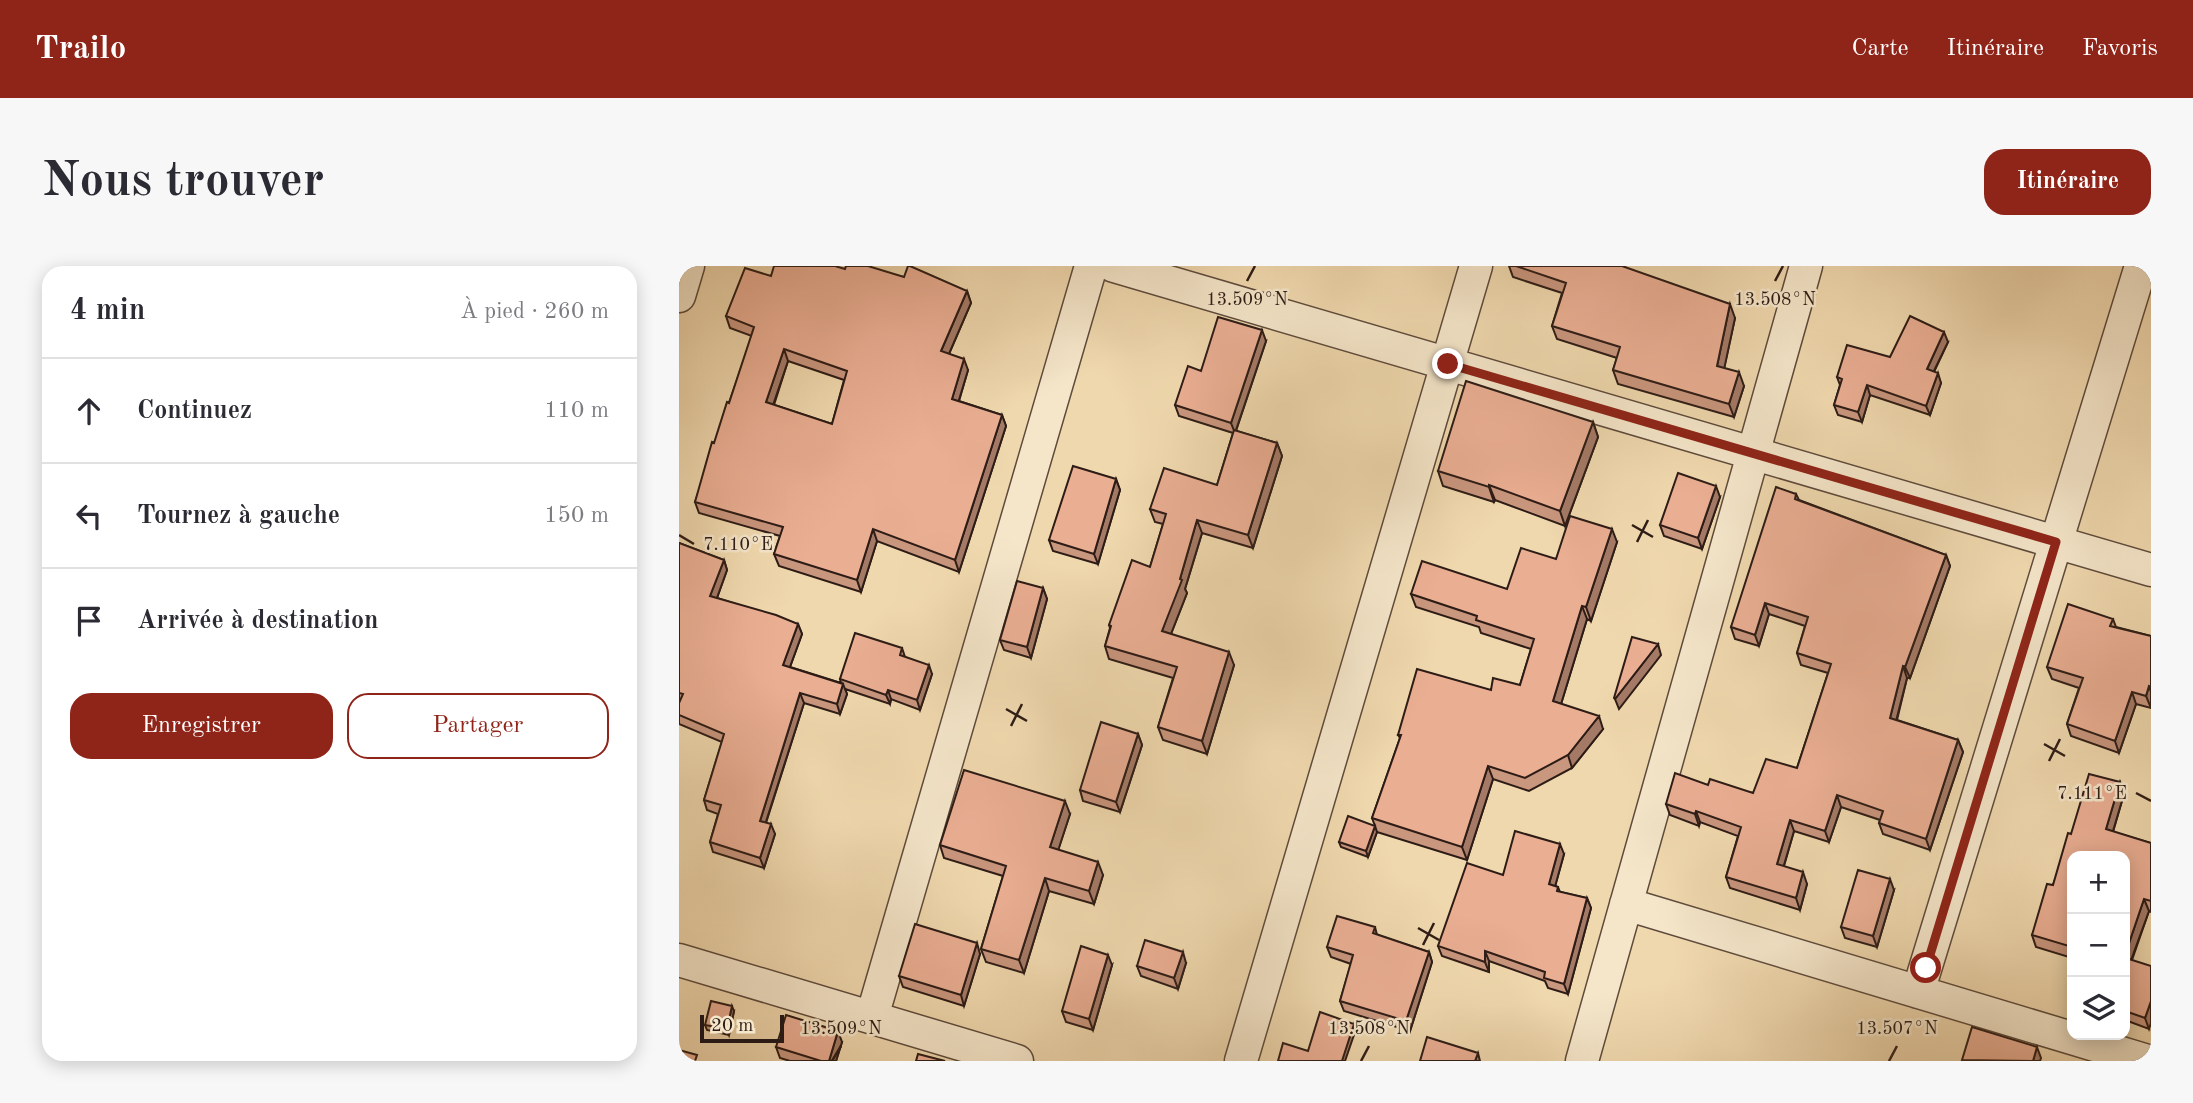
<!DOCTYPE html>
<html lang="fr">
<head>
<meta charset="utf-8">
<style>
  body { margin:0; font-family:"Old Standard TT",serif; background:#f7f7f7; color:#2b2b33 }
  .controls { position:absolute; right:21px; bottom:21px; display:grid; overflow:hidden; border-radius:14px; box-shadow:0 4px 18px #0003 }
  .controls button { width:63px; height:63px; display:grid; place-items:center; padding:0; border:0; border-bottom:2px solid #e1e1e2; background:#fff; color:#2b2b33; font:35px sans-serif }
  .scale { position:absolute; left:21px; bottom:18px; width:84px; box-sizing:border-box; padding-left:7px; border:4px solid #2d1c16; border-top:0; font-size:19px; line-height:24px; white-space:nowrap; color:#2d1c16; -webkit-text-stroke:5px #f5e6ca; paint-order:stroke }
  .stop { position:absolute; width:21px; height:21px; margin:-16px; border:5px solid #8f2418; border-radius:50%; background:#fff }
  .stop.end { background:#8f2418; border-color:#fff; box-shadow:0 2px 7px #0008 }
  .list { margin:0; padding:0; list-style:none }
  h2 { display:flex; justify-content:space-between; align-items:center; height:91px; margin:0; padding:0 28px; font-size:30px }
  h2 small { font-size:23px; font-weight:400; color:#7c7c81 }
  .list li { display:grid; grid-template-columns:46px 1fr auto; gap:21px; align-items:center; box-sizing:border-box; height:105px; padding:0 28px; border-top:2px solid #e1e1e2 }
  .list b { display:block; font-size:26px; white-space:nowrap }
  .list em { font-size:23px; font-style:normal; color:#7c7c81 }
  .actions { display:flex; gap:14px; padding:21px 28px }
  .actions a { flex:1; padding:16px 0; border:2px solid #8f2418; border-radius:21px; text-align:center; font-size:24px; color:#8f2418 }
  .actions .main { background:#8f2418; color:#fff }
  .icon { flex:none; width:38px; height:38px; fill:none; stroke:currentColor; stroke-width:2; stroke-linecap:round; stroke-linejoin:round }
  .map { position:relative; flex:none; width:1472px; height:795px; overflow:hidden; border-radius:21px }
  header { display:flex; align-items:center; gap:42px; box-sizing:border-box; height:98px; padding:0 35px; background:#8f2418; color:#fff }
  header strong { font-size:33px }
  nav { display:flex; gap:38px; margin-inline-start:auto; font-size:24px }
  .intro { display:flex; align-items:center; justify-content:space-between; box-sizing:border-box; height:168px; padding:0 42px }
  h1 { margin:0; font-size:49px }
  .button { padding:18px 32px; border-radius:21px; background:#8f2418; color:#fff; font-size:24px; font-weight:700 }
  main { display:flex; gap:42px; padding:0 42px }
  aside { flex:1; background:#fff; border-radius:21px; box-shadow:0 4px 18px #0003 }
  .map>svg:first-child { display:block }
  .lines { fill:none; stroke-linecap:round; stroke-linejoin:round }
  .minor-casing { stroke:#5e4b3c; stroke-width:35 }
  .minor { stroke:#f5e6ca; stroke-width:32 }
  .wall { fill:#c9967e; stroke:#2d1c16; stroke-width:2; fill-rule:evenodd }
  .shaded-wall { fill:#a47a67; stroke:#2d1c16; stroke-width:2 }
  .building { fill:#eaae93; stroke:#2d1c16; stroke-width:2; fill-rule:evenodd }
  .route { stroke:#8f2418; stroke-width:9 }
  .ticks { fill:none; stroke:#2d1c16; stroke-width:2.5 }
  .ticks-label { font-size:18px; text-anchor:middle; fill:#2d1c16; stroke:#f5e6ca; stroke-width:5; stroke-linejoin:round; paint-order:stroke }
</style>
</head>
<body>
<header>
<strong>Trailo</strong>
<nav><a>Carte</a><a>Itinéraire</a><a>Favoris</a></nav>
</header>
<div class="intro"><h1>Nous trouver</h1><a class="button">Itinéraire</a></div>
<main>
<aside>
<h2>4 min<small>À pied · 260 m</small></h2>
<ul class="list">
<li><svg class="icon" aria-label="ahead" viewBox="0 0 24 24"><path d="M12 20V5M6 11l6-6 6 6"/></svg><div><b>Continuez</b></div><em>110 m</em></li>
<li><svg class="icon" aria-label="left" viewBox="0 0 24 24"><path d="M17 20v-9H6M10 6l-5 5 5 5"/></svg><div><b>Tournez à gauche</b></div><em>150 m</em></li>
<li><svg class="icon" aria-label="arrive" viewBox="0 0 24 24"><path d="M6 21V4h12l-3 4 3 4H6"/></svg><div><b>Arrivée à destination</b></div></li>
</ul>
<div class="actions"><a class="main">Enregistrer</a><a>Partager</a></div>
</aside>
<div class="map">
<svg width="1472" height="795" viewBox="0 0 1472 795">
  <rect width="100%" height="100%" fill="#f0d8ae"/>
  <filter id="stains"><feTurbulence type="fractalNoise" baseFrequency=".00286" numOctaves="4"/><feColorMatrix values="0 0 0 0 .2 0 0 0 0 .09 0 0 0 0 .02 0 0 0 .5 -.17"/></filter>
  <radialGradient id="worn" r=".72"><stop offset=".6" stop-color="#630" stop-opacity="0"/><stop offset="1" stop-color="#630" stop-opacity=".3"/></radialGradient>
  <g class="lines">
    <g class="minor-casing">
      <path id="minor" d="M435,0L1472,304
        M0,30L9,0
        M947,638L1469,795
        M0,694L338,795
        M1239,726L1462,0
        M193,751L412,0
        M562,795L797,0
        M903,795L1127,0"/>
    </g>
    <use href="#minor" class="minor"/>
  </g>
  <path class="wall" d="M830,0H943L1056,52L1045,102L1065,120L1055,151L939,118L934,104L938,92L878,73L873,60L883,27L834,11Z
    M166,3L225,11L288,25L292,37L270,88L289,104L280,135L323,149L327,160L280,306L198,275L182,326L100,300L95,288L101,270L20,247L16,236L73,70L51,62L47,50L92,10ZM109,95L165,114L153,158L95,139Z
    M587,75L557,165L598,177L603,190L574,282L523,267L506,323L508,327L492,368L555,399L528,488L484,474L479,461L494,412L430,393L426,380L431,362L430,359L471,301L484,258L476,256L471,243L538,219L554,167L500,150L496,139L522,105Z
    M1269,76L1255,106L1262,117L1251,149L1191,129L1183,156L1159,149L1155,139L1161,119L1158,111L1211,91Z
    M914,156L919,171L886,260L816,234L815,236L764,220L759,205Z
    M437,213L441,224L419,298L374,285L370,274Z
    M1117,228L1120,234L1267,289L1271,300L1231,412H1228L1218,454L1279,474L1284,486L1251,584L1204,568L1200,557L1201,554L1162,541L1150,576L1115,565L1105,600L1128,618L1121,644L1051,622L1047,611L1059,570L1021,556L1020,560L991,549L987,538L1029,519L1074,527L1118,502L1149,407L1122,399L1118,387L1126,360L1090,348L1080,380L1056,373L1052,361Z
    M1041,231L1023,283L985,270L981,259Z
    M938,276L912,355L908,353L882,438L924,463L893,502L850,525L814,513L788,594L698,566L689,591L662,581L660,576L696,560L693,552L721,472L719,469L812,424L841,419L852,383L802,367L800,361L737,341L732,328L828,323L877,293Z
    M0,277L45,294L48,304L38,332L119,358L123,368L111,401L162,417L161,413L223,382L226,391L253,408L241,444L212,433L211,438L166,423L168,428L161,448L125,437L87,557L96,568L85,602L34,586L31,576L39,548L28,544L25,534L43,476L0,458Z
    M364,322L368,333L352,392L325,384L321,374Z
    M1434,353L1437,361L1472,370V442L1457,438L1440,487L1392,470L1388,458L1400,422L1373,413L1368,401Z
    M459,468L463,479L441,546L404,535L401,524Z
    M1441,516L1445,528L1434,566L1472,577V646L1470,645L1453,694L1470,763L1446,754V705L1449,696L1446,695V590H1393V692L1357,681L1353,669L1374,619L1392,568Z
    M391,548L379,584L424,609L415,638L370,625L345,707L307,696L302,683L324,610L265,592L261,579Z
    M885,588L876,620L879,621L881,626L908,632L912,642L889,728L869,722L866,715L810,695V706L763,690L759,680L824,609Z
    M1215,624L1198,681L1166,672L1162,661Z
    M696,661L698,669L750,686L753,696L731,765L665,745L661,735L672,698L652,691L648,681Z
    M301,688L285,740L224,721L220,710Z
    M507,697L499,723L462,710L458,700Z
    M433,699L414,764L387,756L383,745Z
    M55,745L50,769L28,764L26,759Z
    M163,776L157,795H111L101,792L97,781Z"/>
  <path class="shaded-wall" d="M288,25L292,37L266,97L262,85Z
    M1051,38L1056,52L1043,113L1038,100Z
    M583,64L587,75L556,167L552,157Z
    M1265,66L1269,76L1251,113L1248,103Z
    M105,83L109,95L91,148L87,136Z
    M285,93L289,104L277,144L273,133Z
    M1060,106L1065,120L1055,151L1050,138Z
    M1259,107L1262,117L1251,149L1247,140Z
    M1188,119L1191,129L1183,156L1179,146Z
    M323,149L327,160L280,306L276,294Z
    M914,156L919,171L886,260L881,245Z
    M598,177L603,190L574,282L569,269Z
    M437,213L441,224L419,298L415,288Z
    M810,219L816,234L815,236L810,221Z
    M1037,220L1041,231L1023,283L1019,272Z
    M518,254L523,267L506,323L508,327L488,378L483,365L501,313Z
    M194,263L198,275L182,326L178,314Z
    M933,263L938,276L912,355L907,341Z
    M1267,289L1271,300L1231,412L1226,401Z
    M45,294L48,304L35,340L31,330Z
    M364,322L368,333L352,392L348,381Z
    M1086,337L1090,348L1080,380L1076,369Z
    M903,340L908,353L879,448L874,435Z
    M119,358L123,368L108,409L104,399Z
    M979,378L982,389L940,443L936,433Z
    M550,386L555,399L528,488L523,475Z
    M250,399L253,408L241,444L238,434Z
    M1224,400L1228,412L1215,463L1211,452Z
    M164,418L168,428L161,448L158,438Z
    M1470,420L1472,426V442L1467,430Z
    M209,424L212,433L211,438L207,429Z
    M1453,426L1457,438L1440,487L1436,475Z
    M121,427L125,437L84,565L81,555Z
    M920,450L924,463L893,502L889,489Z
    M459,468L463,479L441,546L437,536Z
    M1279,474L1284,486L1251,584L1247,573Z
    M809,500L814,513L788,594L783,581Z
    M1441,516L1445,528L1431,575L1427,563Z
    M1158,529L1162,541L1150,576L1146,565Z
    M386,535L391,548L376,594L371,581Z
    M1017,545L1021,556L1020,560L1016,548Z
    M1111,554L1115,565L1102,609L1098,598Z
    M92,558L96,568L85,602L81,592Z
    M696,560L698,566L689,591L687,585Z
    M881,578L885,588L874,628L870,618Z
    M419,596L424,609L415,638L410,625Z
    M1124,606L1128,618L1121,644L1117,632Z
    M366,612L370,625L345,707L340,694Z
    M1211,613L1215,624L1198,681L1194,670Z
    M908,632L912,642L889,728L885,718Z
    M1465,633L1470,645L1451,697L1447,686Z
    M298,677L301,688L285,740L282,729Z
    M806,685L810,695V706L806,696Z
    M504,686L507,697L499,723L495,712Z
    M750,686L753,696L731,765L727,755Z
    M429,689L433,699L414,764L410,753Z
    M1472,735V757L1470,763L1466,752Z
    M53,740L55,745L50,769L48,763Z
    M675,758L677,763L666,795H662Z
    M159,765L163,776L157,795H150Z
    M1358,781L1362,792L1361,795H1354Z
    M799,787L801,795H796Z"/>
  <path class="building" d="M95,0H156L166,3L167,0H189L225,11L229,0H231L288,25L262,85L285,93L273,133L323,149L276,294L194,263L178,314L95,288L104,261L16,236L33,176L35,177L48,136L50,137L75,61L47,50L66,2L92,10ZM105,83L168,105L153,158L87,136Z
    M837,0H943L1051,38L1038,100L1060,106L1050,138L934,104L941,81L873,60L887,17Z
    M1231,50L1265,66L1248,103L1259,107L1247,140L1188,119L1179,146L1155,139L1163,113L1158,111L1168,79L1211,91Z
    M539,51L583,64L552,157L496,139L509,100L522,105Z
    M787,115L914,156L881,245L810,219V221L759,205Z
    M555,164L598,177L569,269L518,254L501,313L503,314L483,365L550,386L523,475L479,461L498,401L426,380L432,360L430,359L453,294L471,301L487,248L471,243L485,202L538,219Z
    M394,200L437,213L415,288L370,274Z
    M999,207L1037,220L1019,272L981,259Z
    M1097,221L1117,228L1116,233L1267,289L1226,401L1224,400L1211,452L1279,474L1247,573L1200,557L1204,545L1158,529L1146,565L1111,554L1098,598L1124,606L1117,632L1047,611L1062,561L1017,545L1016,548L987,538L996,507L1029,519L1031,513L1074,527L1087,493L1118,502L1152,398L1118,387L1129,351L1086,337L1076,369L1052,361Z
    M891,250L933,263L907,341L903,340L874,435L920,450L889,489L846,512L809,500L783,581L693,552L722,469H719L738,403L812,424L814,412L841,419L855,373L797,354L798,350L732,328L743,295L828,323L842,282L877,293Z
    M0,277L45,294L31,330L97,349L119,358L104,399L164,418L158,438L121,427L81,555L92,558L81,592L31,576L42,539L25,534L45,468L0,449V437L4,428L0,427Z
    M338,315L364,322L348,381L321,374Z
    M1389,338L1434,353L1431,360L1472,370V421L1470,420L1467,430L1453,426L1436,475L1388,458L1404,412L1368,401Z
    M176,367L223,382L221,389L250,399L238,434L209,424L207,429L161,413Z
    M953,371L979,378L936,433L935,432Z
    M422,456L459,468L437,536L401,524Z
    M285,504L386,535L371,581L419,596L410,625L366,612L340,694L302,683L327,600L261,579Z
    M1410,508L1441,516L1427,563L1472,577V635L1465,633L1447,686L1446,685V590H1393V681L1353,669L1368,618L1374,619L1389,567L1392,568Z
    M669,550L696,560L687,585L660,576Z
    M836,565L881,578L870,618L879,621L878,625L908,632L885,718L865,712L866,706L806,685V696L759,680L788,597L824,609Z
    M1179,604L1211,613L1194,670L1162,661Z
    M658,650L696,661L694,667L750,686L727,755L661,735L674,689L648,681Z
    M236,658L298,677L282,729L220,710Z
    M466,674L504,686L495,712L458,700Z
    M402,680L429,689L410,753L383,745Z
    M1450,693L1472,700V735L1466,752L1446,745V705Z
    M32,735L53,740L48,763L26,759Z
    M641,746L675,758L663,795H599L604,777L629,785Z
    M107,749L159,765L150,795H142L97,781Z
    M1293,761L1358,781L1354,795L1283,794Z
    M748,771L799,787L796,795H741Z
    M0,784L18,789L16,795H0Z
    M239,788L266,795H237Z"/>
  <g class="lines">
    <path class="route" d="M769,98L1377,276L1247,702"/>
  </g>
  <path class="ticks" d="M568,15L576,0M1096,15L1104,0M953,259L974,271M0,269L15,278M958,276L969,254M327,443L348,455M332,460L343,438M1365,478L1386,490M1370,495L1381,473M1457,527L1472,535M739,662L760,674M744,679L755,657M153,795L162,780M682,795L690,780M1210,795L1218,780"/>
  <g class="ticks-label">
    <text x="568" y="39">13.509°N</text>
    <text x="1096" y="39">13.508°N</text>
    <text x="59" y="284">7.110°E</text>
    <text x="1413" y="533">7.111°E</text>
    <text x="162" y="768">13.509°N</text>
    <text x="690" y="768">13.508°N</text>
    <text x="1218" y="768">13.507°N</text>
  </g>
  <rect width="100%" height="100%" filter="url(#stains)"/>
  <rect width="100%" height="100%" fill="url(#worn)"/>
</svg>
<div class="controls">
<button>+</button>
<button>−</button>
<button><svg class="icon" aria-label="layers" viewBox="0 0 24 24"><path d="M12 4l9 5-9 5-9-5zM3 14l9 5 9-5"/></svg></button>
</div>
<div class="scale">20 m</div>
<div class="stop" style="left:1247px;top:702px"></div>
<div class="stop end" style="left:769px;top:98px"></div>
</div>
</main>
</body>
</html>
